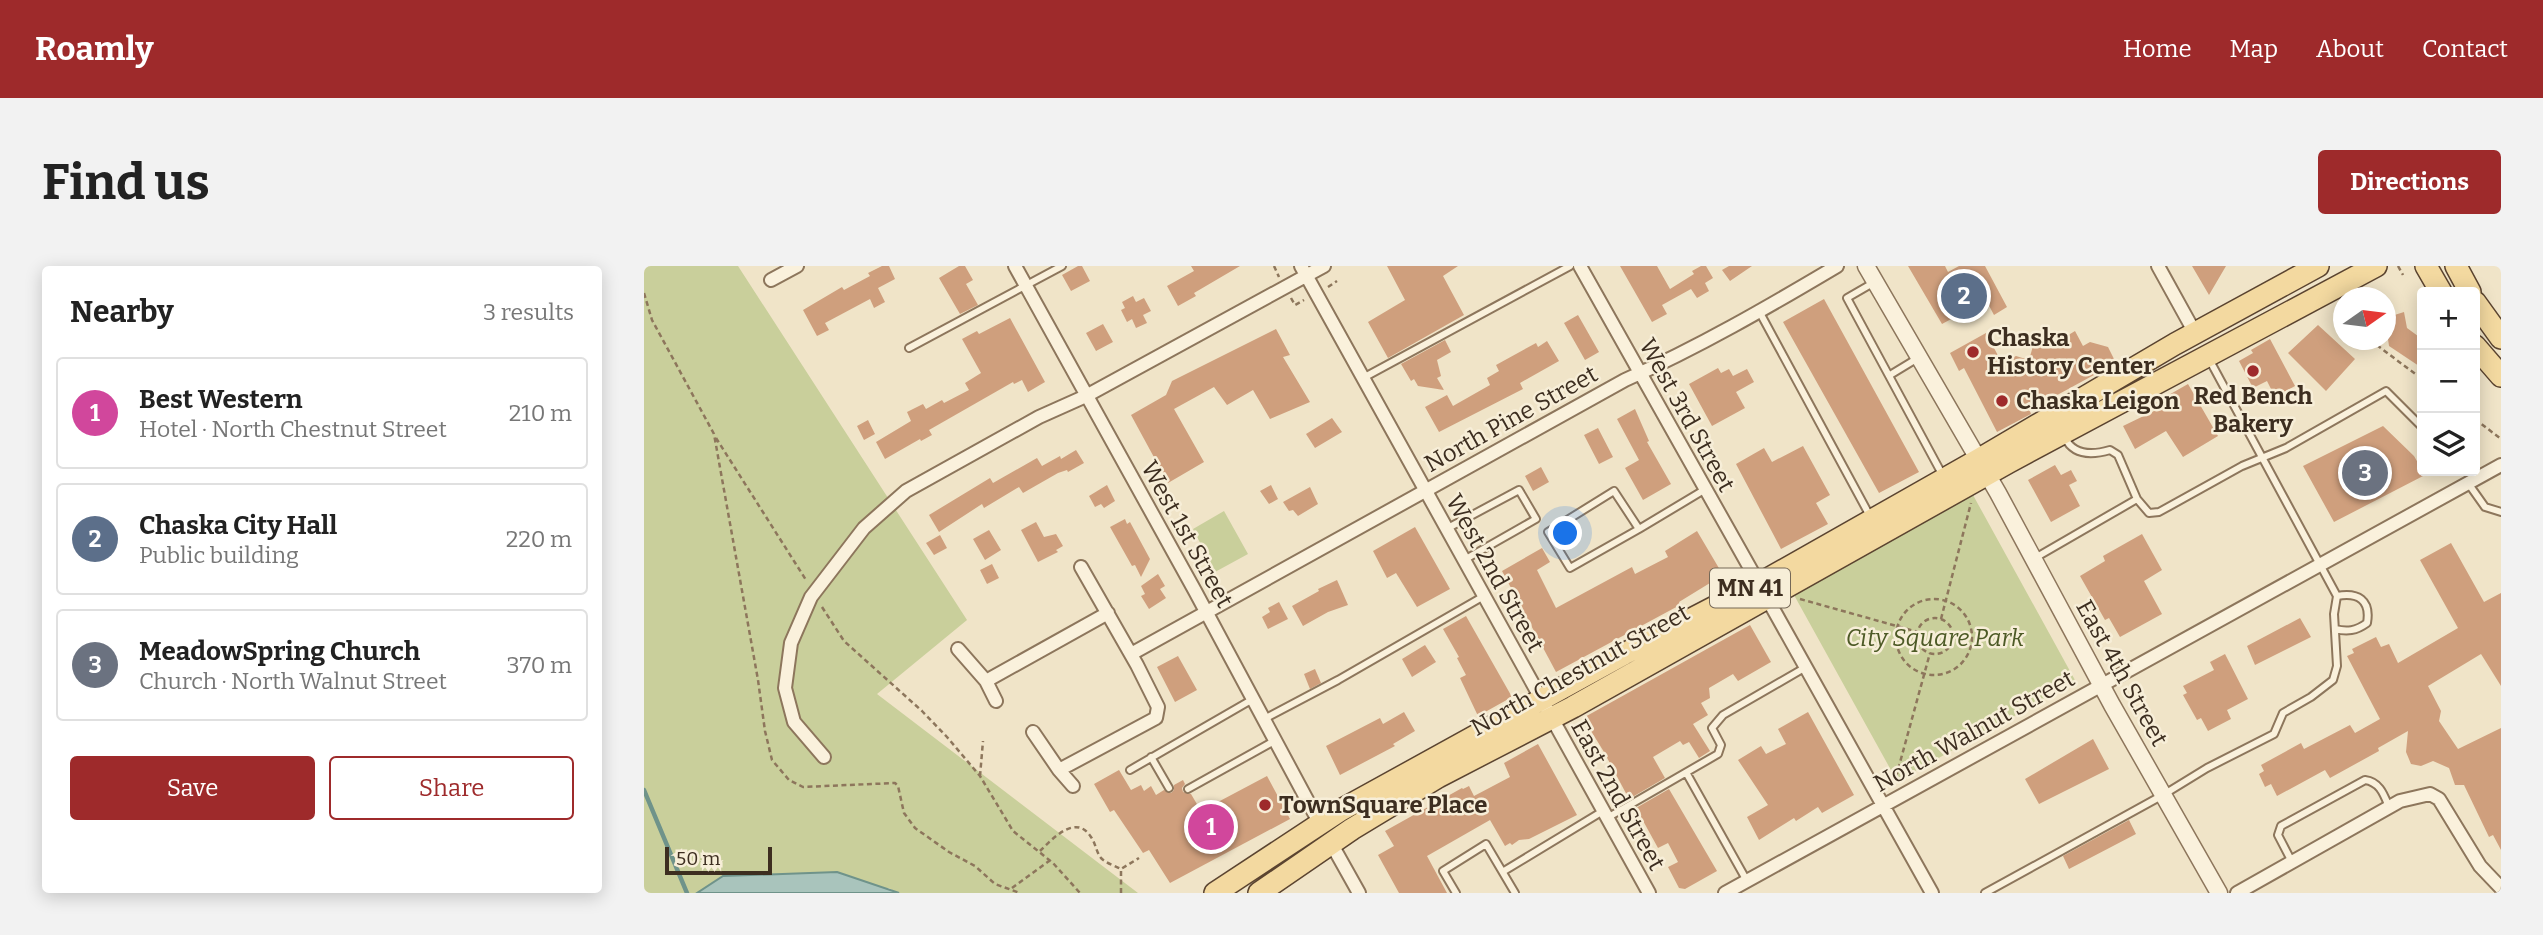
<!DOCTYPE html>
<html lang="en">
<head>
<meta charset="utf-8">
<style>
  body { margin:0; font-family:Bitter,serif; background:#f2f2f2; color:#222 }
  .controls { position:absolute; right:21px; top:21px; display:grid; overflow:hidden; border-radius:7px; box-shadow:0 4px 18px #0003 }
  .controls button { width:63px; height:63px; display:grid; place-items:center; padding:0; border:0; border-bottom:2px solid #e0e0e0; background:#fff; color:#222; font:35px sans-serif }
  .compass { position:absolute; left:1689px; top:21px; width:63px; height:63px; border-radius:50%; background:#fff; box-shadow:0 4px 18px #0003; rotate:76deg }
  .scale { position:absolute; left:21px; bottom:18px; width:107px; box-sizing:border-box; padding-left:7px; border:4px solid #3d2e20; border-top:0; font-size:19px; line-height:24px; white-space:nowrap; color:#3d2e20; -webkit-text-stroke:5px #f7eed8; paint-order:stroke }
  .you { position:absolute; left:922px; top:268px; width:24px; height:24px; margin:-18px; border:5px solid #fff; border-radius:50%; background:#1a73e8; box-shadow:0 0 0 10px #1a73e833 }
  .badge { display:grid; place-items:center; width:46px; height:46px; border-radius:50%; background:#9e2a2b; color:#fff; font-size:23px; font-weight:700 }
  .pin { position:absolute; translate:-50% -50%; border:4px solid #fff; box-shadow:0 2px 7px #0006 }
  .list { margin:0; padding:0; list-style:none }
  h2 { display:flex; justify-content:space-between; align-items:center; height:91px; margin:0; padding:0 28px; font-size:30px }
  h2 small { font-size:23px; font-weight:400; color:#767676 }
  .list li { display:grid; grid-template-columns:46px 1fr auto; gap:21px; align-items:center; box-sizing:border-box; height:112px; margin:0 14px 14px; padding:0 14px; border:2px solid #e0e0e0; border-radius:7px }
  .list b { display:block; font-size:26px; white-space:nowrap }
  .list p { margin:0; font-size:23px; white-space:nowrap; color:#767676 }
  .list em { font-size:23px; font-style:normal; color:#767676 }
  .actions { display:flex; gap:14px; padding:21px 28px }
  .actions a { flex:1; padding:16px 0; border:2px solid #9e2a2b; border-radius:7px; text-align:center; font-size:24px; color:#9e2a2b }
  .actions .main { background:#9e2a2b; color:#fff }
  .icon { flex:none; width:38px; height:38px; fill:none; stroke:currentColor; stroke-width:2; stroke-linecap:round; stroke-linejoin:round }
  .map { position:relative; flex:none; width:1857px; height:627px; overflow:hidden; border-radius:7px }
  header { display:flex; align-items:center; gap:42px; box-sizing:border-box; height:98px; padding:0 35px; background:#9e2a2b; color:#fff }
  header strong { font-size:33px }
  nav { display:flex; gap:38px; margin-inline-start:auto; font-size:24px }
  .intro { display:flex; align-items:center; justify-content:space-between; box-sizing:border-box; height:168px; padding:0 42px }
  h1 { margin:0; font-size:49px }
  .button { padding:18px 32px; border-radius:7px; background:#9e2a2b; color:#fff; font-size:24px; font-weight:700 }
  main { display:flex; gap:42px; padding:0 42px }
  aside { flex:1; background:#fff; border-radius:7px; box-shadow:0 4px 18px #0003 }
  .map>svg:first-child { display:block }
  .green { fill:#c9cf9b }
  .water { fill:#a9c4bc; stroke:#6f938a; stroke-width:2 }
  .lines { fill:none; stroke-linecap:round; stroke-linejoin:round }
  .stream { stroke:#6f938a; stroke-width:4.5 }
  .building { fill:#cf9f7d }
  .service-casing { stroke:#8d765c; stroke-width:10 }
  .minor-casing { stroke:#8d765c; stroke-width:16 }
  .tertiary-casing { stroke:#8d765c; stroke-width:19 }
  .primary-casing { stroke:#5b4430; stroke-width:24 }
  .path { stroke:#8d765c; stroke-width:2.5; stroke-dasharray:5 3.5; stroke-linecap:butt }
  .service { stroke:#faf1dc; stroke-width:6 }
  .minor { stroke:#faf1dc; stroke-width:12 }
  .tertiary { stroke:#faf1dc; stroke-width:16 }
  .primary { stroke:#f3d9a0; stroke-width:21 }
  .poi-dot { fill:#9e2a2b; stroke:#f7eed8; stroke-width:2.5 }
  .labels { text-anchor:middle; dominant-baseline:central; stroke-width:5; stroke-linejoin:round; paint-order:stroke }
  .shield { fill:#f7eed8; stroke:#756857; stroke-width:2 }
  .shield-label { font-size:23px; font-weight:bold; fill:#3d2e20 }
  .poi-label { font-size:24px; font-weight:bold; fill:#3d2e20; stroke:#f7eed8; text-anchor:start }
  .street-label { font-size:24px; fill:#3d2e20; stroke:#f7eed8 }
  .park-label { font-size:24px; font-style:italic; fill:#4d5a26; stroke:#f7eed8 }
</style>
</head>
<body>
<header>
<strong>Roamly</strong>
<nav><a>Home</a><a>Map</a><a>About</a><a>Contact</a></nav>
</header>
<div class="intro"><h1>Find us</h1><a class="button">Directions</a></div>
<main>
<aside>
<h2>Nearby<small>3 results</small></h2>
<ul class="list">
<li><span class="badge" style="background:#d1479c">1</span><div><b>Best Western</b><p>Hotel · North Chestnut Street</p></div><em>210 m</em></li>
<li><span class="badge" style="background:#5c6f8a">2</span><div><b>Chaska City Hall</b><p>Public building</p></div><em>220 m</em></li>
<li><span class="badge" style="background:#6b7280">3</span><div><b>MeadowSpring Church</b><p>Church · North Walnut Street</p></div><em>370 m</em></li>
</ul>
<div class="actions"><a class="main">Save</a><a>Share</a></div>
</aside>
<div class="map">
<svg width="1857" height="627" viewBox="0 0 1857 627">
  <rect width="100%" height="100%" fill="#f0e4c8"/>
  <path class="green" d="M0,0H94L323,354L233,428L494,627H253L245,622L224,624L225,627H0Z
    M1329,229L1432,416L1253,515L1150,329Z
    M580,245L604,288L571,306L549,263Z"/>
  <path class="water" d="M193,606L255,627H53L79,610Z"/>
  <g class="lines">
    <path class="stream" d="M0,524L43,627"/>
  </g>
  <path class="building" d="M238,0H245L251,13L234,22L241,36L230,42L226,33L181,57L185,64L173,70L159,44L198,21L200,24L226,10L224,7Z
    M315,0H321L329,14L322,18L334,39L316,48L295,12Z
    M434,0H438L446,15L427,25L418,9Z
    M547,0H596L550,27L552,30L534,40L523,20L550,5Z
    M743,0H814L799,10L820,49L744,92L724,56L761,34Z
    M976,0H1013L1026,23L1050,8L1048,5L1057,0H1062L1069,12L1061,17L1065,25L1053,32L1047,23L1018,39L1023,48L1008,56Z
    M1085,0H1108L1086,15L1078,4Z
    M1264,0H1301L1304,6L1315,0H1341L1363,41L1350,49L1342,34L1298,58Z
    M1548,0H1582L1565,29Z
    M489,30L492,36L500,32L507,45L499,49L503,57L492,62L488,53L483,56L477,44L481,42L478,36Z
    M1180,33L1275,206L1235,227L1139,56Z
    M1760,46L1763,62L1778,73V102L1745,80L1741,52Z
    M934,49L955,86L941,94L920,57Z
    M366,52L401,116L384,126L378,114L370,118L369,116L285,164L288,169L277,175L276,173L241,193L232,176L267,155L263,146L279,138L282,143L298,134L300,137L325,124L321,117L337,107L318,73L333,65L335,68Z
    M459,58L469,76L452,85L442,67Z
    M1674,59L1711,93L1682,125L1644,87Z
    M632,63L646,89L639,91L666,136L626,153L609,124L583,139L570,121L530,143L560,196L524,217L487,149L522,129L528,115Z
    M1431,65L1439,80L1446,76L1464,81L1472,97L1404,134L1386,145L1387,148L1353,166L1320,102L1315,105L1306,87L1342,67L1358,97L1372,90L1385,94L1389,80L1403,73L1408,79Z
    M1626,73L1651,120L1631,131L1623,115L1609,122L1595,95L1609,87L1607,84Z
    M801,74L807,86L793,94L797,110L793,112L800,124L774,120L770,113L767,115L757,98Z
    M903,75L915,95L876,117L879,123L795,166L781,141L803,129L809,140L846,119L843,112L855,105L852,99L892,77L894,81Z
    M1074,102L1077,107L1085,103L1089,110L1103,103L1110,116L1092,126L1101,142L1068,160L1045,118Z
    M1544,118L1574,170L1539,191L1522,165L1491,183L1479,160L1510,145L1507,139Z
    M991,143L1005,175L1003,176L1027,218L999,234L981,202L995,194L973,153Z
    M688,152L698,166L671,182L662,168Z
    M224,154L231,168L220,174L213,160Z
    M1739,160L1770,190L1781,209L1690,256L1659,200Z
    M954,162L969,191L955,198L940,169Z
    M1159,180L1186,229L1172,237L1184,258L1137,283L1092,198L1120,182L1128,196Z
    M432,184L440,197L424,206L423,204L414,207L379,227L375,221L340,242L338,238L295,266L285,249L346,212L349,217L393,192L398,200L416,190L417,193Z
    M1411,199L1417,209L1427,204L1433,215L1425,219L1436,240L1407,256L1384,214Z
    M897,201L905,216L889,225L881,210Z
    M463,219L471,235L460,242L457,238L451,241L445,230Z
    M627,219L634,233L625,238L616,225Z
    M666,221L674,238L654,250L649,244L645,245L639,236Z
    M481,253L483,258L486,256L506,293L497,311L491,299L488,300L466,261Z
    M392,256L400,271L412,268L419,280L412,284L414,286L394,296L377,264Z
    M771,261L806,323L773,341L752,307L743,312L729,285Z
    M345,264L357,284L341,294L329,273Z
    M1053,265L1079,309L1035,336L1036,339L912,406L858,305L898,282L906,296L893,304L912,342L988,301L991,308L1024,291L1021,285Z
    M1498,268L1518,304L1500,315L1518,348L1476,371L1465,352L1461,354L1436,310L1461,295L1459,290Z
    M296,269L303,282L290,289L282,277Z
    M1807,277L1840,336L1857,327V420L1837,388L1784,420L1797,445L1795,455L1814,483L1857,462V584L1849,569L1845,571L1820,519H1811L1805,502L1789,495L1777,500L1767,498L1762,486L1764,465L1734,482L1735,485L1686,512L1681,504L1633,530L1627,518L1621,521L1615,508L1620,505L1617,499L1657,477L1660,483L1706,459L1711,467L1736,453L1703,390L1710,387L1708,383L1732,371L1737,381L1745,378L1754,397L1814,362L1776,294Z
    M348,298L355,312L343,318L336,304Z
    M514,308L521,320L516,323L522,332L505,343L497,330L501,328L497,320Z
    M693,314L704,339L684,346L659,360L648,340L675,325L674,323Z
    M635,336L644,353L624,363L618,351L626,346L624,342Z
    M822,350L868,431L834,450L816,412L822,409L813,392L815,391L799,363Z
    M1656,352L1667,371L1611,399L1603,380Z
    M1106,359L1127,396L1094,415L1089,408L1065,422L1066,432L1057,437L1064,449L1049,458L1066,485L1055,492L1045,476L1039,479L1036,475L1009,491L1021,512L985,533L960,486L939,452Z
    M781,379L792,396L768,411L758,393Z
    M1581,388L1604,433L1583,444L1587,453L1564,465L1557,452L1553,454L1539,429L1543,427L1539,420L1570,404L1566,396Z
    M534,390L553,424L531,436L513,401Z
    M671,403L677,417L666,423L660,408Z
    M760,446L771,465L749,478L751,480L696,509L682,480L736,452L739,458Z
    M1164,446L1210,529L1178,547L1174,541L1152,555L1150,552L1115,574L1103,551L1124,539L1094,494L1117,480L1122,488L1142,478L1134,463Z
    M1449,473L1465,503L1395,538L1381,513Z
    M894,478L933,549L885,573L875,574L868,579L866,577L861,580L846,554L783,590L803,627H755L734,589L750,580L741,565L818,522L819,523L825,520L830,530L866,511L860,497Z
    M475,504L487,524L497,519L500,525L507,520L512,529L520,524L527,527L530,524V519L539,514L541,518L538,522L539,526L547,528L557,545L623,510L646,553L526,617L505,584L499,587L470,544L466,546L450,518Z
    M1025,523L1073,605L1041,623L1035,622L1024,601L1034,596L1024,577L1014,582L992,542Z
    M1485,554L1492,568L1425,603L1419,590Z"/>
  <g class="lines">
    <g class="service-casing">
      <path id="service" d="M1229,17L1203,32L1298,208
        M1115,45L1226,250
        M265,82L418,0
        M1246,109L1274,92
        M719,112L926,0
        M1824,217L1841,241L1857,246
        M970,225L995,263L926,302L904,266Z
        M1493,233L1505,247L1515,246L1598,200L1642,182L1742,125L1778,161
        M804,262L875,224L892,253L820,294
        M995,263L1060,224
        M1391,292L1493,233L1474,189L1466,184C1449,189 1430,190 1421,172
        M1691,363C1703,366 1712,365 1723,357C1727,334 1714,326 1693,330
        M620,453L694,414L840,330
        M507,491L525,522
        M486,504L609,433
        M1043,508L1103,615
        M544,523L632,474
        M963,552L1074,488L1077,479L1068,462L1079,449L1162,401
        M1648,596L1634,569L1637,560L1721,514C1736,516 1740,529 1745,541
        M860,605L959,545
        M812,627L799,605L842,578L871,627
        M1341,627L1519,529L1563,502L1630,468L1639,447L1667,431L1689,414L1693,400L1690,348L1693,330L1565,93"/>
    </g>
    <g class="minor-casing">
      <path id="minor" d="M371,0L551,325L676,558
        M657,0L1005,627
        M936,0L1115,318
        M1514,0L1551,67
        M127,14L153,0
        M1123,332L1288,627
        M314,383L342,415L352,435
        M487,388L981,114C1055,81 1124,41 1193,0
        M342,415L464,347
        M389,466L415,504L429,520
        M180,491L150,456L141,422L147,377L167,331L220,262L262,225L395,151L442,130L680,0
        M415,504L512,452L514,441L493,399L437,301
        M687,577L715,627
        M1081,627L1857,199
        M1593,627L1756,535L1786,528L1795,533L1836,600L1857,622"/>
    </g>
    <g class="tertiary-casing">
      <path id="tertiary" d="M1222,0L1354,227L1468,439L1575,627"/>
    </g>
    <g class="primary-casing">
      <path id="primary" d="M1782,0L1797,26
        M1812,0L1826,26
        M1831,36L1857,72
        M1831,80L1857,110
        M571,627L697,544L980,388L1115,318L1334,194L1531,78L1674,0
        M615,627L708,563L794,511L929,441L1365,196L1732,0"/>
    </g>
    <path class="path" d="M630,0L635,11
      M1754,0L1759,9
      M684,21L693,15
      M0,27L8,54L70,168L114,414L121,465L128,494L145,514L159,521L251,517L254,520L260,547L271,562L305,586L331,600L351,618L376,627
      M647,32L651,39L660,34
      M1726,74L1778,113
      M1831,153L1857,173
      M72,172L162,314
      M1252 371a38 38 0 1 1 76 0a38 38 0 1 1-76 0Z
      M1156,333L1274,366
      M178,341L200,375L278,445L303,471L336,510L369,565L409,597L436,627
      M1273 370a18 18 0 1 1 36 0a18 18 0 1 1-36 0Z
      M1297,353L1327,237
      M336,510L339,475
      M1252,511L1286,387
      M396,585C408,573 432,547 447,571C452,578 452,586 457,592C462,597 471,600 477,603L495,592
      M368,622L405,595
      M477,627V603"/>
    <use href="#service" class="service"/>
    <use href="#minor" class="minor"/>
    <use href="#tertiary" class="tertiary"/>
    <use href="#primary" class="primary"/>
  </g>
  <g class="poi-dot">
    <circle cx="1329" cy="86" r="7"/>
    <circle cx="1609" cy="105" r="7"/>
    <circle cx="1358" cy="135" r="7"/>
    <circle cx="621" cy="539" r="7"/>
  </g>
  <g class="labels">
    <rect class="shield" x="1066" y="302.5" width="80" height="39" rx="5"/>
    <g class="shield-label">
      <text x="1106" y="322">MN 41</text>
    </g>
    <g class="poi-label">
      <text x="1343" y="72">Chaska<tspan x="1343" dy="28">History Center</tspan></text>
      <text x="1609" y="130" text-anchor="middle">Red Bench<tspan x="1609" dy="28">Bakery</tspan></text>
      <text x="1372" y="135">Chaska Leigon</text>
      <text x="635" y="539">TownSquare Place</text>
    </g>
    <g class="street-label">
      <text transform="translate(1043 149) rotate(61)">West 3rd Street</text>
      <text transform="translate(867 153) rotate(-29)">North Pine Street</text>
      <text transform="translate(543 268) rotate(61)">West 1st Street</text>
      <text transform="translate(851 307) rotate(61)">West 2nd Street</text>
      <text transform="translate(936 404) rotate(-29)">North Chestnut Street</text>
      <text transform="translate(1478 407) rotate(61)">East 4th Street</text>
      <text transform="translate(1330 465) rotate(-29)">North Walnut Street</text>
      <text transform="translate(974 529) rotate(61)">East 2nd Street</text>
    </g>
    <g class="park-label">
      <text x="1291" y="372">City Square Park</text>
    </g>
  </g>
</svg>
<div class="controls">
<button>+</button>
<button>−</button>
<button><svg class="icon" aria-label="layers" viewBox="0 0 24 24"><path d="M12 4l9 5-9 5-9-5zM3 14l9 5 9-5"/></svg></button>
</div>
<svg class="compass" viewBox="-18 -18 36 36"><path d="M0-13l5 13h-10z" fill="#e53935"/><path d="M0 13l5-13h-10z" fill="#767676"/></svg>
<div class="scale">50 m</div>
<div class="you"></div>
<div class="pin badge" style="left:567px;top:561px;background:#d1479c">1</div>
<div class="pin badge" style="left:1320px;top:30px;background:#5c6f8a">2</div>
<div class="pin badge" style="left:1721px;top:207px;background:#6b7280">3</div>
</div>
</main>
</body>
</html>
